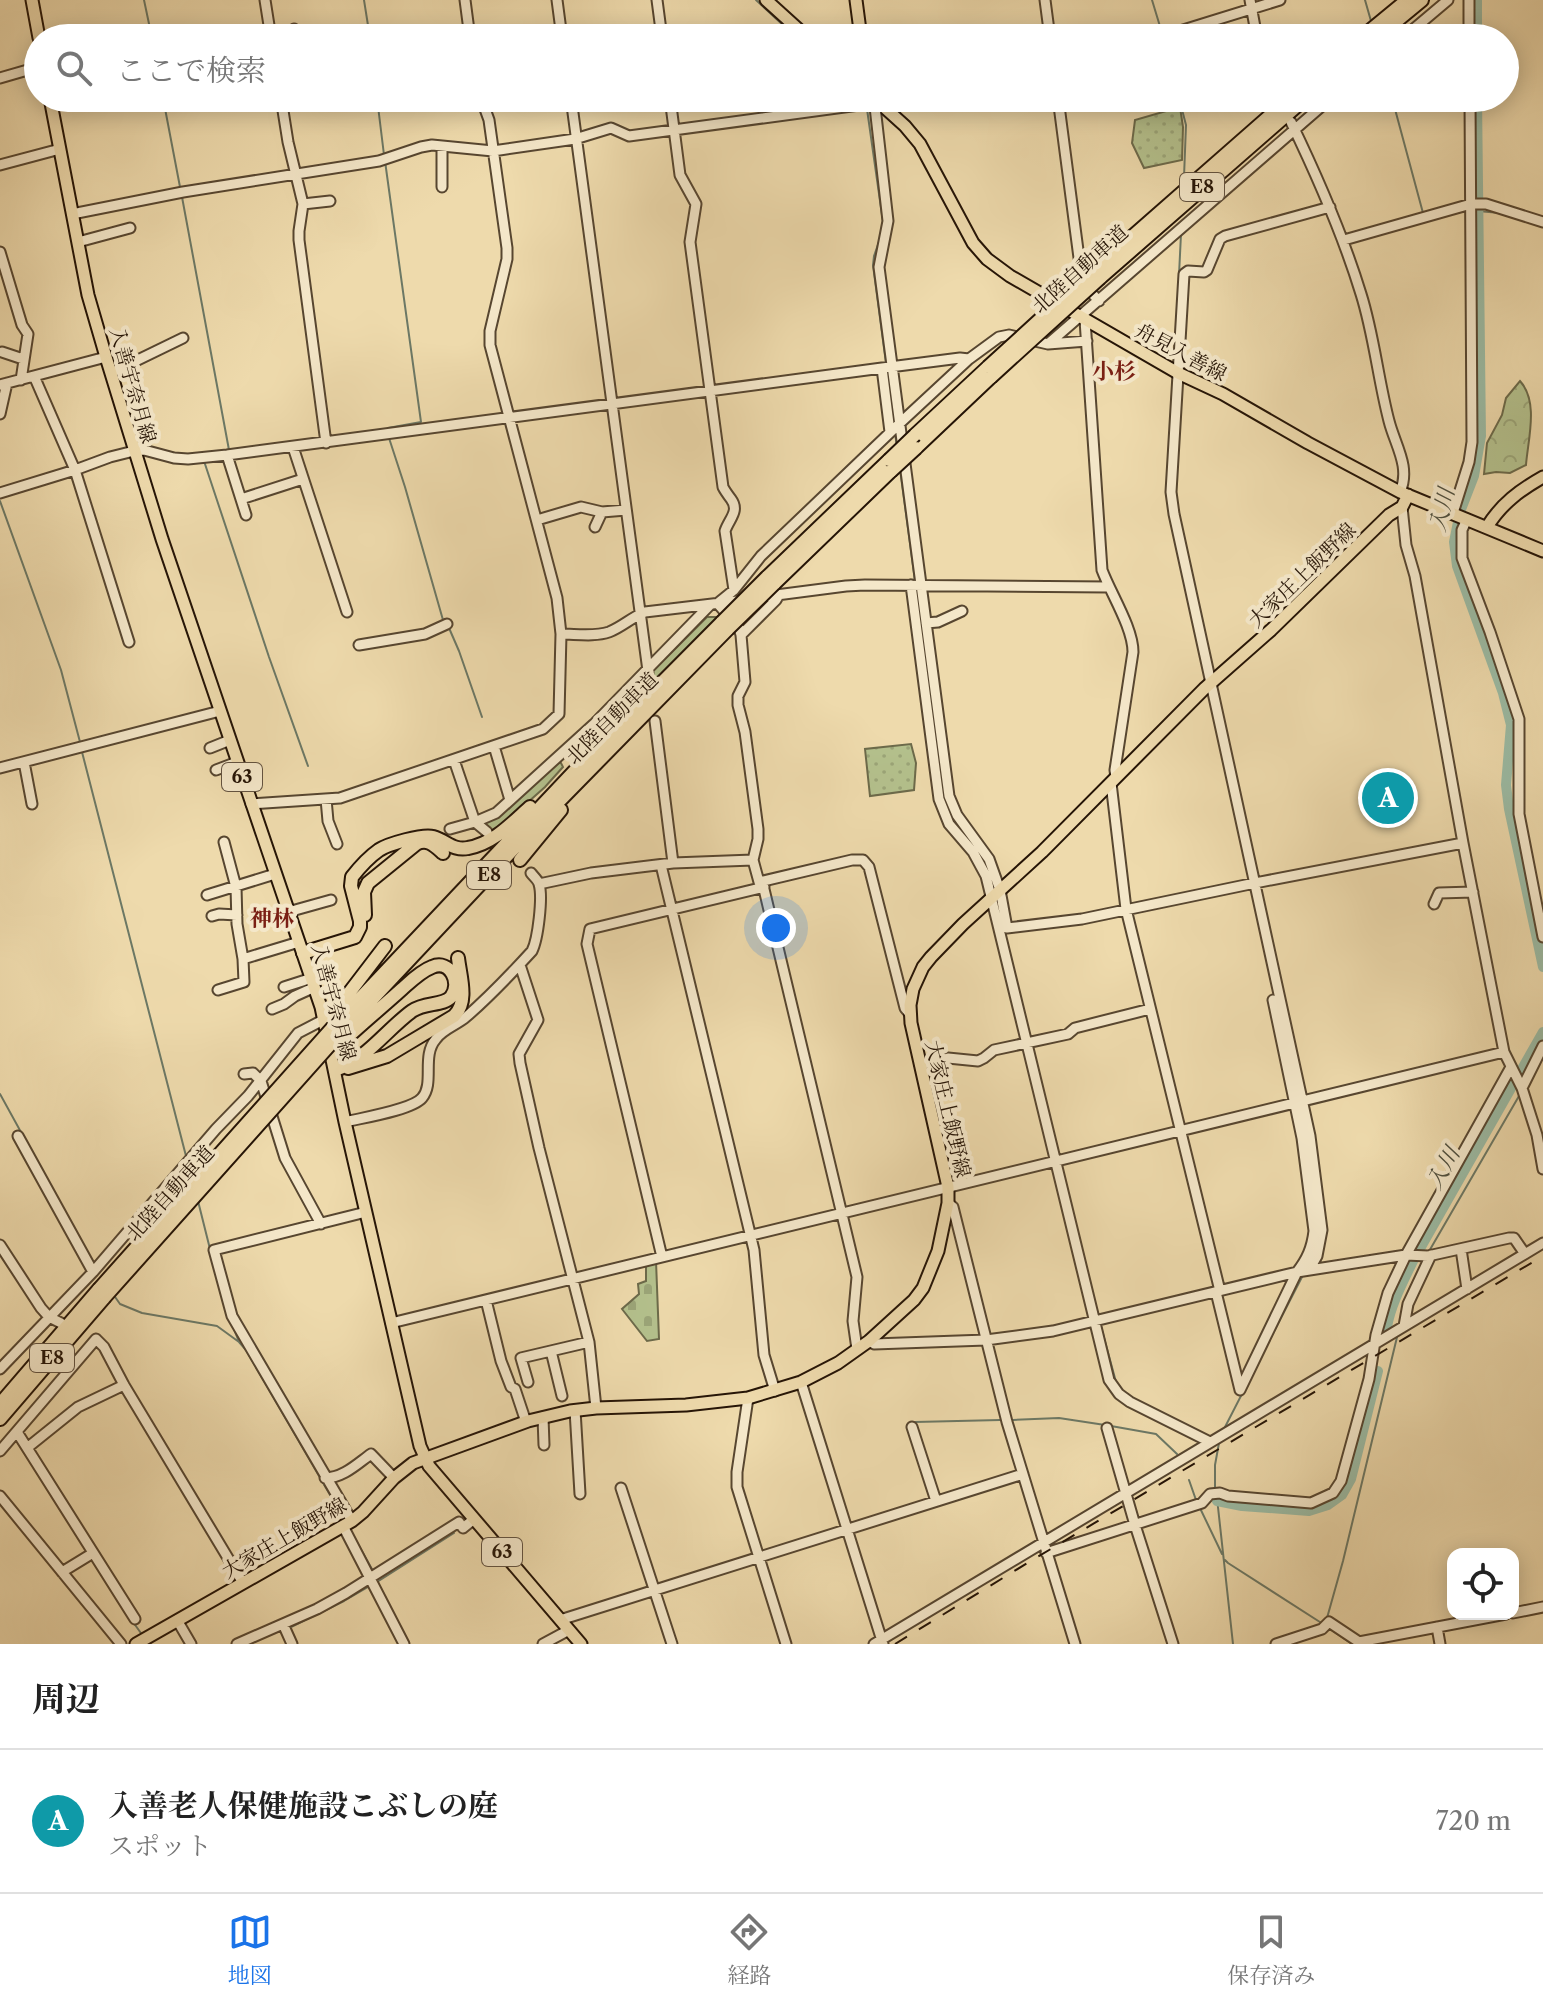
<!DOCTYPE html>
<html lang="ja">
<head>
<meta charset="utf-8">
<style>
  body { margin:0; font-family:"Libre Caslon Text","Noto Serif JP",serif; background:#f2f2f2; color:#222 }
  .controls { position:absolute; right:24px; bottom:24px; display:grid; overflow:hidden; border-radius:16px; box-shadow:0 4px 20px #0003 }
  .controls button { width:72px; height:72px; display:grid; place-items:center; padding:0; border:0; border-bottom:2px solid #e0e0e0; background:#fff; color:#222; font:40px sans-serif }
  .you { position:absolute; left:776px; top:928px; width:28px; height:28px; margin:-20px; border:6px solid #fff; border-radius:50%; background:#1a73e8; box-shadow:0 0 0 12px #1a73e833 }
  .badge { display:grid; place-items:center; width:52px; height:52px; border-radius:50%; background:#1a73e8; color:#fff; font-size:26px; font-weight:700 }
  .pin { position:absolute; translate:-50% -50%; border:4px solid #fff; box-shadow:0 2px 8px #0006 }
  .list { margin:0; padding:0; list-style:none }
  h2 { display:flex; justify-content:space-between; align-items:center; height:104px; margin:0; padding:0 32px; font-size:34px }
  h2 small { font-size:26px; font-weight:400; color:#767676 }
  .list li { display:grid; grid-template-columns:52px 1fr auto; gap:24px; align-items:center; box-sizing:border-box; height:144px; padding:0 32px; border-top:2px solid #e0e0e0 }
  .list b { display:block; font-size:30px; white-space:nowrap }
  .list p { margin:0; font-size:26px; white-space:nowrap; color:#767676 }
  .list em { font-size:26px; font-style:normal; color:#767676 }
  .icon { flex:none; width:44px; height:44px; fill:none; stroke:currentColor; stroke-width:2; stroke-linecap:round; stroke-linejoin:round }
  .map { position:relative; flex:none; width:1543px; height:1644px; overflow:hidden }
  .search { position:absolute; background:#fff; box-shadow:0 4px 20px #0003; left:24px; right:24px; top:24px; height:88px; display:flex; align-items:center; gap:20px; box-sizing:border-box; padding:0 28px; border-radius:44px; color:#767676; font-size:30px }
  .sheet { height:248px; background:#fff }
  nav { display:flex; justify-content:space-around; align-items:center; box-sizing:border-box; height:112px; border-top:2px solid #e0e0e0; background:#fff; font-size:22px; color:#767676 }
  nav a { display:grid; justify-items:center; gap:4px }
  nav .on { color:#1a73e8 }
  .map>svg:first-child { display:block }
  .grass { fill:#b4c18d; stroke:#6c6a4a; stroke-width:2 }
  .forest { fill:url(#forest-crowns); stroke:#6c6a4a; stroke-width:2 }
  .cemetery { fill:url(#cemetery-stones); stroke:#6c6a4a; stroke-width:2 }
  .park { fill:url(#park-dots); stroke:#6c6a4a; stroke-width:2 }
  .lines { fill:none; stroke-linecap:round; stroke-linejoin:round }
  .stream { stroke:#6c7865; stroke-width:2 }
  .river { stroke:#9bbba4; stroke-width:10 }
  .minor-tunnel { stroke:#d0bc93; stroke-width:9; stroke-dasharray:9 4.5; stroke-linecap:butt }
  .minor-casing { stroke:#574630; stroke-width:13 }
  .major-casing { stroke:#251406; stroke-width:15 }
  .highway-casing { stroke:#251406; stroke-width:16 }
  .minor { stroke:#f4e7c9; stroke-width:9 }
  .major { stroke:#eedaac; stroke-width:11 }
  .highway { stroke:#eedaac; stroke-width:12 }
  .rail { stroke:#251406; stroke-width:2; stroke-dasharray:14 14; stroke-linecap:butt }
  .highway-bridge-casing { stroke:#251406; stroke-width:16; stroke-linecap:butt }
  .highway-bridge { stroke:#eedaac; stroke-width:12 }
  .labels { text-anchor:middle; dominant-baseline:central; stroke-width:8; stroke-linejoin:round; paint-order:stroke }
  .shield { fill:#f4e7c9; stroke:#635340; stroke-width:2 }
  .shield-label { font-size:18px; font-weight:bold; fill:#251406 }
  .street-label { font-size:20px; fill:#251406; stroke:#f4e7c9 }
  .neighbourhood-label { font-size:22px; font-weight:bold; fill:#7a1f14; stroke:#f4e7c9 }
  .water-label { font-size:22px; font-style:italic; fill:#4e4e3d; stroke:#f4e7c9 }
</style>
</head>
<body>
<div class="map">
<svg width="1543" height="1644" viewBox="0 0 1543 1644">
  <defs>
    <pattern id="forest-crowns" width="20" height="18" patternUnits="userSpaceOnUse" patternTransform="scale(2)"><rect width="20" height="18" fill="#b4c18d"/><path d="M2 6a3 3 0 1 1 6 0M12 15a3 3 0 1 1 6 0" fill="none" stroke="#9ba578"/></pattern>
    <pattern id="cemetery-stones" width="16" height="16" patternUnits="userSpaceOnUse" patternTransform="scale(2)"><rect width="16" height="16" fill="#b4c18d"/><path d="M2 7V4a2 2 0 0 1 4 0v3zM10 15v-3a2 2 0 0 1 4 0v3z" fill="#9ba578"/></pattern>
    <pattern id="park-dots" width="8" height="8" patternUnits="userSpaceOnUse" patternTransform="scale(2)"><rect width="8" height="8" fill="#b4c18d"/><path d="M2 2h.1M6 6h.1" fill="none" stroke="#9ba578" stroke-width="1.8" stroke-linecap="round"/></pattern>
  </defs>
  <rect width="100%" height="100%" fill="#eedaac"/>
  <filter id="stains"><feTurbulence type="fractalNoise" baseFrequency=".0025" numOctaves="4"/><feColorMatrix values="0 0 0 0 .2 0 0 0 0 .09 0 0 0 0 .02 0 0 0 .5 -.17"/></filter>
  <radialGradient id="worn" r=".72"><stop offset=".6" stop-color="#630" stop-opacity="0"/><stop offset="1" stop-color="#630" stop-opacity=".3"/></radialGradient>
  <path class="grass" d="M707,617H718L655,681L653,671Z
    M639,684L647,688L572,759L570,751Z
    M558,762L561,763L563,767L545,787L492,834L482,825L483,822Z"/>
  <path class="forest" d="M1520,381C1539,402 1528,439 1526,465L1510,473L1496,472L1484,474L1487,443L1502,415L1506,398Z"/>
  <path class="cemetery" d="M656,1261L659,1339L647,1341L622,1309L639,1294L638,1284L646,1281V1263Z"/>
  <path class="park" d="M1180,107L1183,127L1182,160L1144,168L1132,143L1135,120Z
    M911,744L916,763L914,790L870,796L865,749Z"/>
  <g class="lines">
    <path class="stream" d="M144,0L152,38
      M364,0L370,38
      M756,0L797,38
      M1152,0L1162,33
      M1365,0L1371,21
      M163,98L180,187
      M377,98L384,155
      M486,98L491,115
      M1179,98L1186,125L1184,177
      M1392,98L1423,213
      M867,109L883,222
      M385,161L421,422L388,428
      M182,197L229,450
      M1478,211L1500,213
      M1525,221L1542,226
      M881,236L874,256L873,265L886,363
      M1179,275L1181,234
      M1173,367L1175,349
      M895,433L897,447
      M389,438L405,487L443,620
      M204,461L269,657L308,766
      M900,469L915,581
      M1167,483L1173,377
      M0,501L61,670L80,742
      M916,588L945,803
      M449,628L459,651L482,717
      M82,752L186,1156
      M1244,853L1250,882
      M1251,888L1257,913
      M1004,930L1016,979
      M1541,959H1543
      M0,1094L94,1265
      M198,1201L210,1249
      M1083,1253L1098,1317
      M1428,1253L1519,1096
      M1408,1292L1421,1266
      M113,1294L120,1304L142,1313L217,1326L239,1342L246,1350L344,1519
      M1100,1323L1116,1382
      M232,1324L239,1342
      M1013,1420L1059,1418L1105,1425
      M915,1422L1000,1420
      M1111,1426L1156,1434L1177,1454
      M1224,1429L1303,1275
      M16,1440L54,1499
      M1189,1480L1196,1500
      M1215,1488V1465L1219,1443
      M1217,1498L1233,1644
      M1199,1506L1222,1554
      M349,1528L373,1571
      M1225,1560L1228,1563L1323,1624
      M377,1582L454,1533
      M1327,1618L1343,1561L1398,1333
      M133,1622L143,1636
      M1327,1627L1352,1644
      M289,1628L344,1601L368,1587"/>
    <path class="river" d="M1477,0V38
      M1477,98L1481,436L1474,476L1460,512L1454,542L1457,566L1503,693L1511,725L1506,785L1509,809L1543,967
      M1387,1327C1391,1304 1403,1282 1413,1261L1543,1032
      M1217,1501L1242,1506L1309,1511L1328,1505L1342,1495L1351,1479L1378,1371"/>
    <path class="minor-tunnel" d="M648,671L651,698"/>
    <g class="minor-casing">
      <path id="minor" d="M265,0L271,38
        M465,0L470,38
        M557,0L562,38
        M657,0L662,38
        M1045,0L1050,38
        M1250,0L1257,38
        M1469,0V38
        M291,38L294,29
        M1152,38L1167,35L1280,0
        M1403,38L1448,0
        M0,78L38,67
        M281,98L288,142L303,204L299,231V240L326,443
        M571,98L648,671
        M670,98L680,175L696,204L690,242L723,487C725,491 728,495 731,499C740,511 729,519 725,531L734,590
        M874,98L888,221L879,267L949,796L957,815L989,859L1000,890L1007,928L1082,919L1255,883L1463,843
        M1058,98L1081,273L1084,285L1099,301
        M1291,122C1318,178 1343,235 1361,294C1374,335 1378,379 1389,421C1395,445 1411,467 1400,492
        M442,146V187
        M0,165L60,149
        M303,204L330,201
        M72,214L183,192L379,161L421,147L432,145L493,151L575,139L611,128L629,136L874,103
        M1344,240L1471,204H1486L1543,222
        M78,242L130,228
        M0,252L22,325L28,334L21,380
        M1085,320L1102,570C1111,594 1133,628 1133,652L1115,770L1116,778
        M1048,344L1331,98
        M2,352L23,359
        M882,368L890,432
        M111,373L183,338
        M34,376L75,470L129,642
        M0,385L106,357
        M0,414L7,383
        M293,447L347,612
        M227,455L246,515
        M0,493L75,470L110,457L134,451L144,450L174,458L188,459L227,455L882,368L960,358L969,359
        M241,499L303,479
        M1402,507L1406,545L1415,576L1463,843L1504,1052L1522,1088L1537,1135L1543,1169
        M1453,513L1469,462L1472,442L1470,98
        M1467,519L1462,530V558L1490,632L1519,719V814L1543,937
        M537,520L581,507L602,512
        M595,527L602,512L626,510
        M911,585L939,799L949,824L973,852L986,876L1109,1380L1119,1394L1130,1402L1210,1442
        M761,597L846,586L865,585L1108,587
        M718,603L734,590L761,556L899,424L969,359L999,337L1009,335L1048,344L1087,341
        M718,604L739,628L741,635L745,682L738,696V705L745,732L758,829V839L753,860L759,882L852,860H863L869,867L905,1008L910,1014
        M926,623L938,622L962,611
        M561,634C576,634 595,637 609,632C622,627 632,617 645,612L746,600
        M741,635L776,600L779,595
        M359,645L425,634L447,624
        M655,721L673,863
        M494,746L510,800
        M210,748L230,740
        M454,760L475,822L487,832
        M24,762L32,804
        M0,768L220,711
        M216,770L237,762
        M1111,783L1126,909L1220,1291
        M326,799L328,821L337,844
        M251,804L340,798L543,729L559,714L561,634L557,598L490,345V331L507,259V248L489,120L481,98
        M450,829L475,822L496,813L595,723L710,605
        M224,842L236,887L237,924L243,959L299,942
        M661,865L754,1250L764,1355L775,1391
        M539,884L591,873L673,863L753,860
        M763,885L857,1277L853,1321L857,1349
        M207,895L275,874
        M1434,904L1439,893L1473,892
        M288,912L331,900
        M212,916L219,914L237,915
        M520,965L538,1020L519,1054L520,1063L539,1148L589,1342L596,1408
        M284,987L312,978
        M218,990L244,982L243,959
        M272,1009L284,1004L295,996L315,987
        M920,1065L948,1058L978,1061L984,1058L994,1050L1068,1034L1075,1028L1150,1009
        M244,1074L253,1073L261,1081L285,1158L321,1224
        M1522,1088L1543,1046
        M345,1122C361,1118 412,1110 422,1098C435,1083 421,1056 436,1039C443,1029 457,1025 466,1017C489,997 511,974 532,951C538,939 543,897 539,884C538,880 534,877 531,873
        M18,1136L93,1272
        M948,1203L953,1207L1007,1422L1075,1644
        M0,1245L41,1308L49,1317L61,1323
        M1461,1249L1467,1289
        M662,1257L587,944L590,929L764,887
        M1309,1270L1317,1256L1322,1230L1310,1136L1174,514L1171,492L1184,274L1188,271L1204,272L1207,270L1220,239L1225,236L1330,207
        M1216,1292L1240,1390
        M486,1300L501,1361L511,1387L515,1389L526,1422
        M391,1323L1504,1052
        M1404,1326L1408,1304L1431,1255
        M869,1341L874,1344L986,1340L1053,1331L1297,1272L1406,1255L1428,1256L1509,1238H1514L1525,1254
        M551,1351L562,1396
        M0,1369L93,1272L216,1129L248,1096L298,1033L325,1019
        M528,1382L521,1358L589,1342
        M801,1382L883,1644
        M1240,1390L1297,1272C1307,1259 1312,1248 1314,1231L1302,1138L1273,1000
        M748,1398L737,1472V1487L786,1644
        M575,1410L580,1494
        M543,1417L544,1445
        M912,1427L936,1501
        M1107,1428L1135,1525L1173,1644
        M17,1432L135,1619
        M27,1448L78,1407L124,1385
        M0,1451L96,1339L104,1347L124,1385L243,1583
        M325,1478C343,1478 357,1464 371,1454L394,1478
        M621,1488L672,1644
        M0,1496L121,1644
        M352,1521L232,1316L214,1250L366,1212
        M343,1526L404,1644
        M1046,1553L1202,1503L1210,1494L1220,1493L1228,1496L1311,1503L1333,1493L1341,1481L1369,1379L1376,1335L1388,1293L1406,1255L1511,1067
        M62,1572L93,1553
        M1513,1613L1543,1607
        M177,1620L191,1644
        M560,1620L1023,1474
        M283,1624L292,1644
        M1437,1627L1440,1644
        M1359,1642L1506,1614
        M237,1644L317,1609L346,1593L459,1522L463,1528L474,1519
        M543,1644L569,1630
        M874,1644L1543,1243
        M1276,1644L1322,1629L1329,1622L1362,1644"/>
    </g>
    <g class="major-casing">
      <path id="major" d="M32,0L39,38
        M766,0L808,38
        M856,0L861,38
        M50,98L88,295L106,357L162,539L321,1007L345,1122L420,1446L429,1466L581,1644
        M874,98L905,126L920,144L973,243L987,259L1010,276L1178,373L1223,394L1308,443L1400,492L1543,551
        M1487,527C1501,504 1520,490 1543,477
        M136,1644L352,1521L363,1512L394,1478L413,1463L528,1421L570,1411L596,1408L686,1405L748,1398L801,1382L838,1363L869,1341L914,1300L923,1288L938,1251L948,1203V1187L911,1023L910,1005L913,989L923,967L931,957L963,924L1042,852L1204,689L1271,630L1389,515L1402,507L1408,495"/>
    </g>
    <g class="highway-casing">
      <path id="highway" d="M1361,38L1407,0
        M1376,38L1422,0
        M1093,271L1290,98
        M1100,278L1306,98
        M915,435L988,367
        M916,448L991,377
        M767,577L889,460
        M774,584L891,471
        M520,860L561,810
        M365,915L364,892L368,883L416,844C427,838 434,845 443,853
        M303,953L355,937L360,927V921L351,886L352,877C359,868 369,857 379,850C388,844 423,834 433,837C447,841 453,851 468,848C493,844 512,823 530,807
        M330,1018L385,946
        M333,1027L583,762L722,622
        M336,1038L534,827L728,629
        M348,1068L387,1056L454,1016C469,1002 460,976 458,958
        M335,1070C365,1061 387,1029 412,1011C425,1002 443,1006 451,997C462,983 450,959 432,967C421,971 411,981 402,989C381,1008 359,1026 338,1046
        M0,1404L99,1289
        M0,1419L104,1298"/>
    </g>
    <use href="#minor" class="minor"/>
    <use href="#major" class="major"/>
    <use href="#highway" class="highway"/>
    <path class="rail" d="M895,1644L1029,1562L1543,1256"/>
    <g class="highway-bridge-casing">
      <path id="highway-bridge" d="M988,367L1093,271
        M991,377L1100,278
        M889,460L915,435
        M891,471L916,448
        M722,622L767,577
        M728,629L774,584
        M99,1289L333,1027
        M104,1298L336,1038"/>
    </g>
    <use href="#highway-bridge" class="highway-bridge"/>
  </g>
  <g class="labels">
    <g class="shield">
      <rect x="1180" y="173" width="44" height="28" rx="6"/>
      <rect x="222" y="763" width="40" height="28" rx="6"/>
      <rect x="467" y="861" width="44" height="28" rx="6"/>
      <rect x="30" y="1344" width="44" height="28" rx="6"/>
      <rect x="482" y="1538" width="40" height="28" rx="6"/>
    </g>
    <g class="shield-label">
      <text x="1202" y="187">E8</text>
      <text x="242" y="777">63</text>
      <text x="489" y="875">E8</text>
      <text x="52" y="1358">E8</text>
      <text x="502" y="1552">63</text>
    </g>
    <g class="street-label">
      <text transform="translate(1080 269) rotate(-42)">北陸自動車道</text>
      <text transform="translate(1181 352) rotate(28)">舟見入善線</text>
      <text transform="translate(133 385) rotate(74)">入善宇奈月線</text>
      <text transform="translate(1302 575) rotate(-44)">大家庄上飯野線</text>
      <text transform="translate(612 718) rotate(-45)">北陸自動車道</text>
      <text transform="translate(334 1002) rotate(75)">入善宇奈月線</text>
      <text transform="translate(948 1109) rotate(77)">大家庄上飯野線</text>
      <text transform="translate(170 1193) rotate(-48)">北陸自動車道</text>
      <text transform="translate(284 1538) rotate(-30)">大家庄上飯野線</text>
    </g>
    <g class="neighbourhood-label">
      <text x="1114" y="371">小杉</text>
      <text x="272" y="918">神林</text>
    </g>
    <g class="water-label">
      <text transform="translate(1442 510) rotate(-77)">入川</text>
      <text transform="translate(1443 1168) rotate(-61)">入川</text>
    </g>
  </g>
  <rect width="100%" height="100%" filter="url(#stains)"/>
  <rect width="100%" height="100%" fill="url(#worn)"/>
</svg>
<div class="controls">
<button><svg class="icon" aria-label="locate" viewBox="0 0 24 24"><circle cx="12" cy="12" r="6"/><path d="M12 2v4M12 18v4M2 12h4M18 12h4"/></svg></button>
</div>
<div class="you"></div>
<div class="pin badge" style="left:1388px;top:798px;background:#0f9aa8">A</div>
<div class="search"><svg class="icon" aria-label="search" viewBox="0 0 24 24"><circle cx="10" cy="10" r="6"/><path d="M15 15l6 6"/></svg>ここで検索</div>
</div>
<section class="sheet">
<h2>周辺<small></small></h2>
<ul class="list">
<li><span class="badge" style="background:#0f9aa8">A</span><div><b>入善老人保健施設こぶしの庭</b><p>スポット</p></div><em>720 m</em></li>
</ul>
</section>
<nav>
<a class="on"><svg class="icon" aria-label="map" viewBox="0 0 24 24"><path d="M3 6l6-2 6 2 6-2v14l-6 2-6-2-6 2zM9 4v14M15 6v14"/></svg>地図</a>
<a><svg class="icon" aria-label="directions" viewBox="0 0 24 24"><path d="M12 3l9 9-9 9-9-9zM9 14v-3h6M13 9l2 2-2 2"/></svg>経路</a>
<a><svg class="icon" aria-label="saved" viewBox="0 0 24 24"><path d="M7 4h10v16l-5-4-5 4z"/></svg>保存済み</a>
</nav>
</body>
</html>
